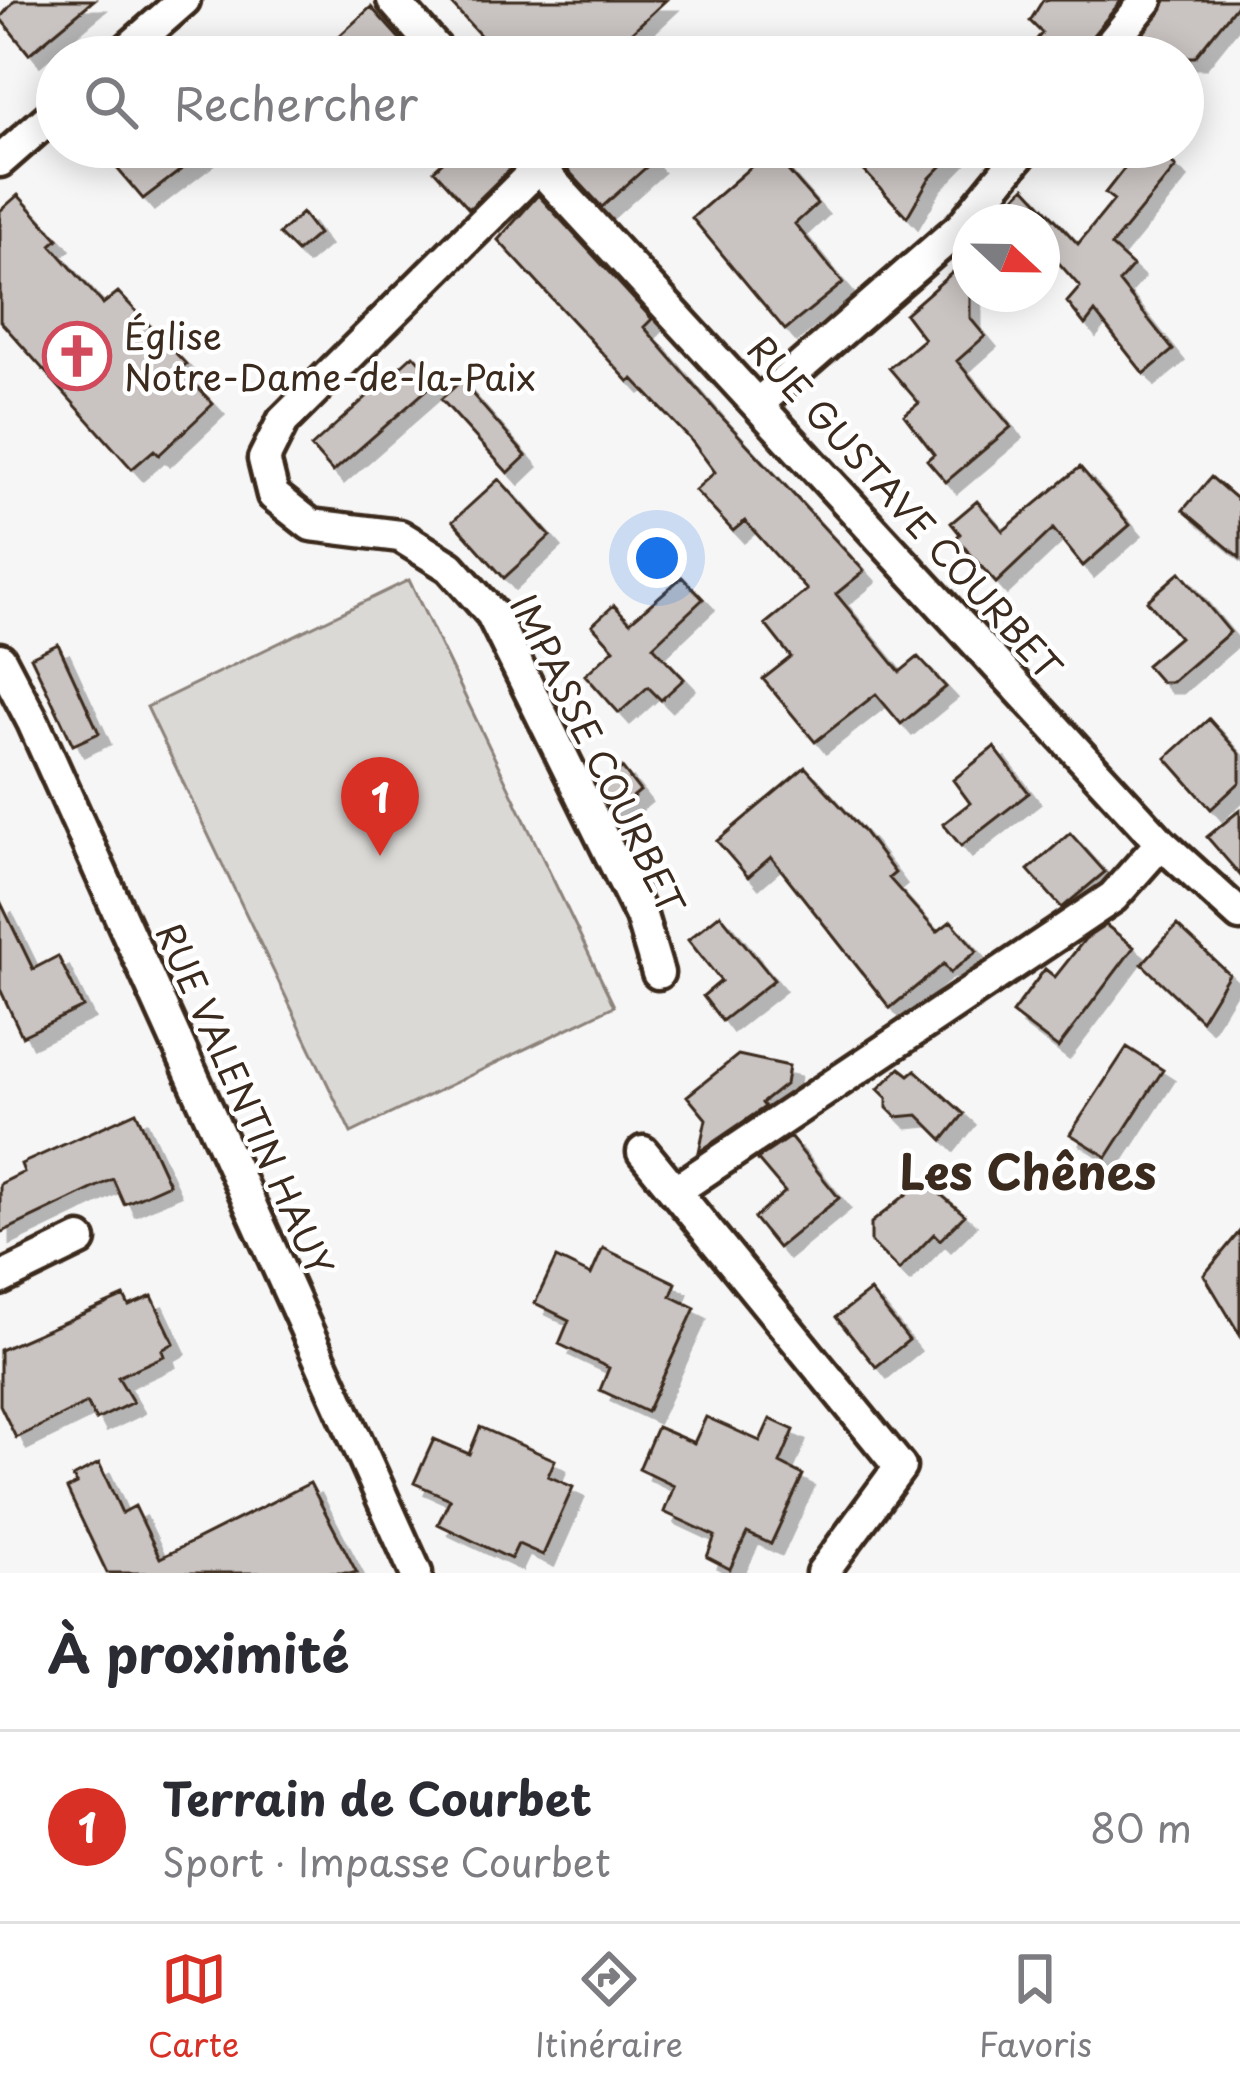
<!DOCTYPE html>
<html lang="fr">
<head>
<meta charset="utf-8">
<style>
  body { margin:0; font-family:"Playpen Sans",sans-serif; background:#f2f2f3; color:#2b2b33 }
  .compass { position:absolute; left:952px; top:204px; width:108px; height:108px; border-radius:50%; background:#fff; box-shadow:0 6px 30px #0003; rotate:112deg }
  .you { position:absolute; left:657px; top:558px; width:42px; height:42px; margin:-30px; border:9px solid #fff; border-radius:50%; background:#1a73e8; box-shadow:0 0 0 18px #1a73e833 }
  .badge { display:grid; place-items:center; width:78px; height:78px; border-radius:50%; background:#d93025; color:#fff; font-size:39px; font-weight:700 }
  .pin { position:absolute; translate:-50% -99px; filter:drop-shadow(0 3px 6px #0008) }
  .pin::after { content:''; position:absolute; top:63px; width:42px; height:36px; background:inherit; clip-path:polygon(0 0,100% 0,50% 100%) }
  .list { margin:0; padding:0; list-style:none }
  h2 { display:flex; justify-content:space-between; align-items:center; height:156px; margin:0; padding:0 48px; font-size:51px }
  h2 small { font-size:39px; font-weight:400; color:#7c7c81 }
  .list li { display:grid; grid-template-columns:78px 1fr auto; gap:36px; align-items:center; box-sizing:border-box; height:192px; padding:0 48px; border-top:3px solid #e1e1e2 }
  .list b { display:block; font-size:45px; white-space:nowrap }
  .list p { margin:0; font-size:39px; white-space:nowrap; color:#7c7c81 }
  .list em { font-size:39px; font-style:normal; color:#7c7c81 }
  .icon { flex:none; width:66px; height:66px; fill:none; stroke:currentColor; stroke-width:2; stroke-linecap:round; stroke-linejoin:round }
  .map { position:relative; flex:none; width:1240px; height:1573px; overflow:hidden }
  .search { position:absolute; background:#fff; box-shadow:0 6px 30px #0003; left:36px; right:36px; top:36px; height:132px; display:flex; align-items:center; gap:30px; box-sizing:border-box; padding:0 42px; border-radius:66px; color:#7c7c81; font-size:45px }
  .sheet { height:348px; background:#fff }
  nav { display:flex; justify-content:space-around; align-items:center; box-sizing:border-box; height:168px; border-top:3px solid #e1e1e2; background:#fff; font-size:33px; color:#7c7c81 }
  nav a { display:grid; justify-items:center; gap:6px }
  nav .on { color:#d93025 }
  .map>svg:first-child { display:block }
  .green { fill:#dbd9d6; stroke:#8b827a; stroke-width:3 }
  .building { fill:#c9c3c1; stroke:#3b2a1e; stroke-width:3; filter:url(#shadow) }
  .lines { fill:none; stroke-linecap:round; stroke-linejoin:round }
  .street-casing { stroke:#3b2a1e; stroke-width:39 }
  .street { stroke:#fff; stroke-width:30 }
  .labels { text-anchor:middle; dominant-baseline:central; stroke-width:9; stroke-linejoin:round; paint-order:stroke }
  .poi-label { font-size:36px; fill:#3b2a1e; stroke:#fff; text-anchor:start }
  .street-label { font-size:36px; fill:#3b2a1e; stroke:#fff }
  .district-label { font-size:48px; font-weight:bold; fill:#3b2a1e; stroke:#fff }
</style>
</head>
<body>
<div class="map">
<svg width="1240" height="1573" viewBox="0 0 1240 1573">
  <defs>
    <filter id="shadow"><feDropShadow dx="11" dy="11" stdDeviation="0" flood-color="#0004"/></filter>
  </defs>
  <rect width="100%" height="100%" fill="#f7f6f6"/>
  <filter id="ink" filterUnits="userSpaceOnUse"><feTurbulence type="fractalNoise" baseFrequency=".00833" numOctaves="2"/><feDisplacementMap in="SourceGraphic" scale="24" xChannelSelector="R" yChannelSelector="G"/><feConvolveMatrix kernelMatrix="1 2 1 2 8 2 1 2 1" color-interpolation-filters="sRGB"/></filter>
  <g filter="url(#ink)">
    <path class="green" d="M409,580L614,1006L351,1133L147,707Z"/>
    <path class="building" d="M15,0H94L29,54L0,18Z
      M448,0H666L619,44L631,57H500Z
      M1043,0H1122L1075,57H1022L1042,33L1030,21Z
      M1166,0H1240V1L1195,57H1145L1134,47Z
      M371,7L416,57H316Z
      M99,147H211L143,199Z
      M459,147H498L512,167L469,209L434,170Z
      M561,147H638L652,162L602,207L553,154Z
      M842,147H960L929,179L907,217Z
      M1141,147H1153L1176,167L1111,246L1133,266L1119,282L1173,350L1144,374L1095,312L1085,325L1067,302L1080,287L1042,244V222H990L1025,187L1078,244L1114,200L1105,193Z
      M770,150L817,204L795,224L843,283L785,330L692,218Z
      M18,195L58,239L51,245L103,304L118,292L186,364L180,369L213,404L159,455L154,450L132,469L0,321V211Z
      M538,195L652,319L644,327L719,414L864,571L836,594L900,672L918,657L946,687L901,724L876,694L815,742L763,679L791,657L765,624L807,590L745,521L733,531L695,490L715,472L691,440L633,379L629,382L498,240Z
      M302,213L318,234L297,252L279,234Z
      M970,257V318L985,336L957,361L1011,427L946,482L927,460L934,454L904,415L919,403L889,368L924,339L905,314Z
      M413,355L437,381L333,472L311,447Z
      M461,381L526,456L508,473L441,399Z
      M1080,467L1130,525L1083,566L1053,529L996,583L956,538L960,534L951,523L977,501L1003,531Z
      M1211,477L1240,502V558L1183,510Z
      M499,479L550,536L504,578L453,521Z
      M1180,572L1230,632L1172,682H1161L1146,665L1179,637L1147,601Z
      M682,577L703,599L653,646L684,679L661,700L648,687L619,713L585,675L614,649L592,625L614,605L630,622Z
      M58,644L99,733L73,745L31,657Z
      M1209,719L1240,754V782L1211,809L1166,758Z
      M994,747L1029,793L961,846L943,824L970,803L953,780Z
      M805,767L864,832L895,873L889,878L937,932L951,921L977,951L950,973L944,964L890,1008L771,857L748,877L717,841Z
      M622,768L640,791L612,814L599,786Z
      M1240,810V875L1207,837Z
      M1070,833L1105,872L1062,908L1028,870Z
      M0,901L33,969L58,956L83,1007L22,1036L0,989Z
      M720,914L774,980L722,1021L703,996L721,981L688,940Z
      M1106,925L1134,947L1058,1048L1012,1013L1045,969L1055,977L1085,939Z
      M1177,925L1229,974L1201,1020L1142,964Z
      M1127,1047L1163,1070L1107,1157L1070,1134Z
      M738,1055L789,1066L786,1084L762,1103L765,1107L699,1152L706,1119L687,1096Z
      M900,1068L909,1075L915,1070L964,1114L943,1140L918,1115L896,1117L887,1108V1098L878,1089Z
      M136,1112L169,1184L124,1204L113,1179L0,1233V1184L24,1172L21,1164Z
      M790,1137L839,1198L778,1248L754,1218L785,1192L757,1159Z
      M924,1180L965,1215L940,1240L934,1234L899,1270L871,1242V1223Z
      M1240,1231V1335L1204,1275Z
      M603,1248L676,1283L671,1296L695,1308L647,1412L600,1390L609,1368L559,1344L569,1320L535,1303L556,1258L591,1275Z
      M870,1291L909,1340L876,1367L836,1317Z
      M124,1296L129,1306L152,1296L174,1343L162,1350L164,1356L118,1377L133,1402L96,1420L87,1403L16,1438L0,1405V1350Z
      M706,1417L760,1441L770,1419L794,1430L780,1463L803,1475L771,1544L747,1533L730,1569L707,1557L715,1536L664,1512L674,1486L639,1469L657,1427L694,1443Z
      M480,1427L555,1460L548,1476L573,1487L543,1555L518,1544L511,1559L438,1524L450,1499L414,1483L434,1439L469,1454Z
      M99,1463L122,1513L135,1506L160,1558L310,1483L357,1573H107L67,1489L77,1484L73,1477Z"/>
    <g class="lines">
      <g class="street-casing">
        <path id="street" d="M393,0L443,57
          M119,57L184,0
          M1100,57L1147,0
          M520,147L1161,843L1240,915
          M0,161L57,111
          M538,168L283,421L264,459L273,495L311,525L400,536L450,567L492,614L641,916L658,973
          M759,403L961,227L1026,147
          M0,659L33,722L416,1573
          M643,1152L900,1467L822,1573
          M675,1191L1113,897L1161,843
          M0,1279L80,1240"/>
      </g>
      <use href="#street" class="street"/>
    </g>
  </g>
  <defs>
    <g id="church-ring" transform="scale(3.45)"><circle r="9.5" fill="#fff" stroke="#d1495b" stroke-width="1.5"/><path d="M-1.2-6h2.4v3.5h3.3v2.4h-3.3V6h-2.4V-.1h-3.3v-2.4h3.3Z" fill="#d1495b"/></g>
  </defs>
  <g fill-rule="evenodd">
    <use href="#church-ring" x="77" y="356"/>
  </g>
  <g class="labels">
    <g class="poi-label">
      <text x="124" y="335">Église<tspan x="124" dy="41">Notre-Dame-de-la-Paix</tspan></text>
    </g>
    <g class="street-label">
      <text transform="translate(906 507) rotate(48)">RUE GUSTAVE COURBET</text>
      <text transform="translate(599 754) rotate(64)">IMPASSE COURBET</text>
      <text transform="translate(246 1099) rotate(66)">RUE VALENTIN HAUY</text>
    </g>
    <g class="district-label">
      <text x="1028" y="1170">Les Chênes</text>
    </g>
  </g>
</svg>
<svg class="compass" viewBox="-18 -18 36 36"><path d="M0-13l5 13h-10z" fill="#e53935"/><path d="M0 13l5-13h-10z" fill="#7c7c81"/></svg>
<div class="you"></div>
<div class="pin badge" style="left:380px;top:856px">1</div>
<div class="search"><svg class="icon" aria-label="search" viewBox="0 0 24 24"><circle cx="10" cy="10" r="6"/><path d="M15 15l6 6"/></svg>Rechercher</div>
</div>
<section class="sheet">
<h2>À proximité<small></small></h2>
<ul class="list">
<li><span class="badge">1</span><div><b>Terrain de Courbet</b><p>Sport · Impasse Courbet</p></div><em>80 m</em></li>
</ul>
</section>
<nav>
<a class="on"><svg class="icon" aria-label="map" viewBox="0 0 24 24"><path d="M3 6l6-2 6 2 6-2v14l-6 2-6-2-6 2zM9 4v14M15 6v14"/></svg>Carte</a>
<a><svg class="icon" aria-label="directions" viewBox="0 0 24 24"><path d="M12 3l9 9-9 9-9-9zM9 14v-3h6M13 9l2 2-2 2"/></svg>Itinéraire</a>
<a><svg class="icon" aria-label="saved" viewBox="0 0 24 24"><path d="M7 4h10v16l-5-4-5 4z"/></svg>Favoris</a>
</nav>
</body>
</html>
